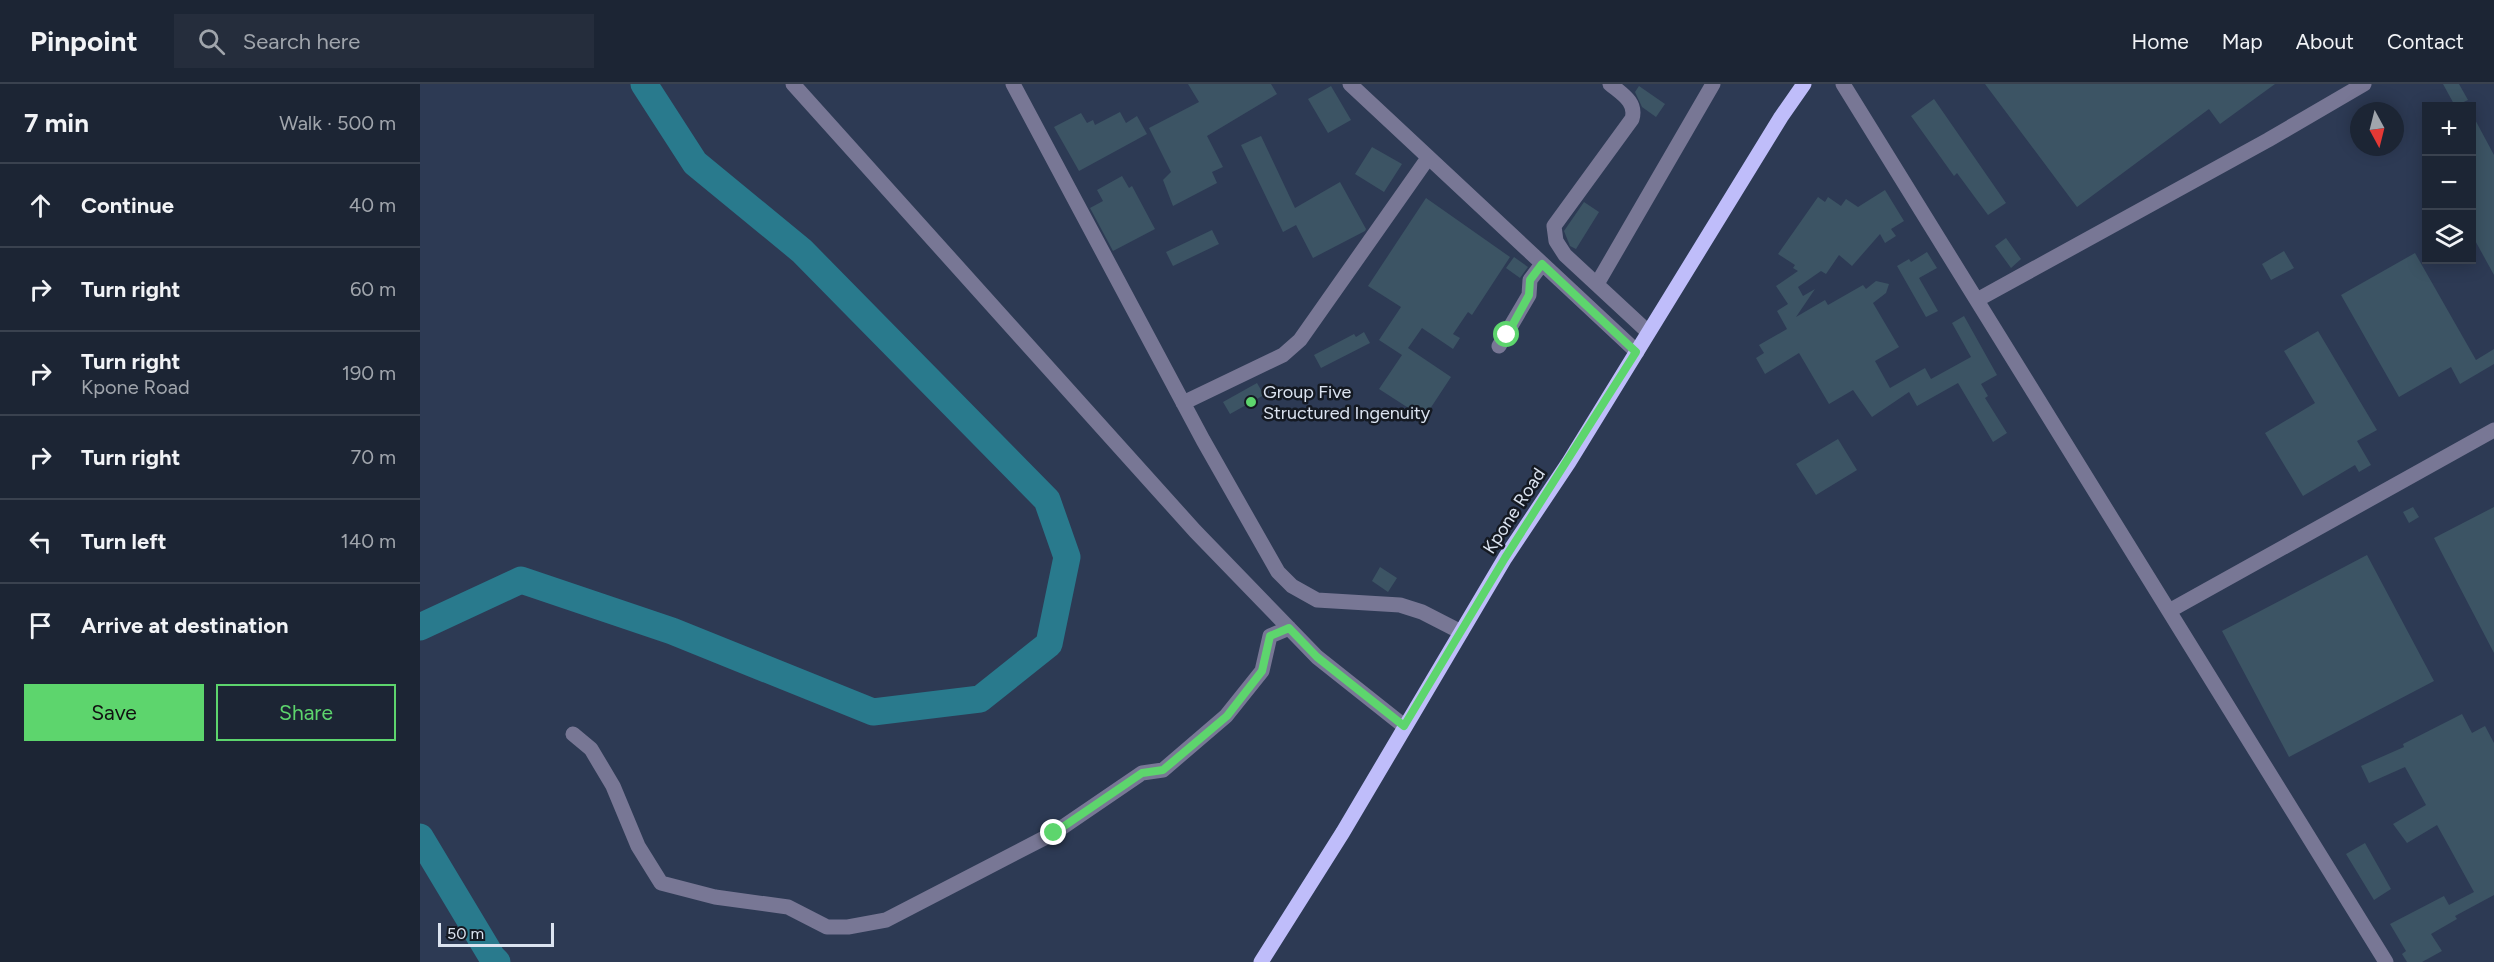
<!DOCTYPE html>
<html lang="en">
<head>
<meta charset="utf-8">
<style>
  body { margin:0; font-family:Figtree,sans-serif; background:#252d3c; color:#f1f3f6 }
  .controls { position:absolute; right:18px; top:18px; display:grid; overflow:hidden; border-radius:0px; box-shadow:0 3px 15px #0003 }
  .controls button { width:54px; height:54px; display:grid; place-items:center; padding:0; border:0; border-bottom:2px solid #3a424f; background:#1c2534; color:#f1f3f6; font:30px sans-serif }
  .compass { position:absolute; left:1930px; top:18px; width:54px; height:54px; border-radius:50%; background:#1c2534; box-shadow:0 3px 15px #0003; rotate:173deg }
  .scale { position:absolute; left:18px; bottom:15px; width:116px; box-sizing:border-box; padding-left:6px; border:3px solid #dbe3f0; border-top:0; font-size:16px; line-height:21px; white-space:nowrap; color:#dbe3f0; -webkit-text-stroke:4px #141922; paint-order:stroke }
  .stop { position:absolute; width:18px; height:18px; margin:-14px; border:4px solid #5dd56d; border-radius:50%; background:#fff }
  .stop.end { background:#5dd56d; border-color:#fff; box-shadow:0 2px 6px #0008 }
  .list { margin:0; padding:0; list-style:none }
  h2 { display:flex; justify-content:space-between; align-items:center; height:78px; margin:0; padding:0 24px; font-size:26px }
  h2 small { font-size:20px; font-weight:400; color:#a0a5ac }
  .list li { display:grid; grid-template-columns:39px 1fr auto; gap:18px; align-items:center; box-sizing:border-box; height:84px; padding:0 24px; border-top:2px solid #3a424f }
  .list b { display:block; font-size:22px; white-space:nowrap }
  .list p { margin:0; font-size:20px; white-space:nowrap; color:#a0a5ac }
  .list em { font-size:20px; font-style:normal; color:#a0a5ac }
  .actions { display:flex; gap:12px; padding:18px 24px }
  .actions a { flex:1; padding:14px 0; border:2px solid #5dd56d; border-radius:0px; text-align:center; font-size:21px; color:#5dd56d }
  .actions .main { background:#5dd56d; color:#111 }
  .icon { flex:none; width:33px; height:33px; fill:none; stroke:currentColor; stroke-width:2; stroke-linecap:round; stroke-linejoin:round }
  .map { position:relative; flex:none; width:2074px; height:878px; overflow:hidden }
  header { display:flex; align-items:center; gap:36px; box-sizing:border-box; height:84px; padding:0 30px; background:#1c2534; border-bottom:2px solid #3a424f }
  header strong { font-size:28px }
  nav { display:flex; gap:33px; margin-inline-start:auto; font-size:21px }
  .search { width:420px; height:54px; background:#252d3c; display:flex; align-items:center; gap:15px; box-sizing:border-box; padding:0 21px; border-radius:0px; color:#a0a5ac; font-size:22px }
  main { display:flex }
  aside { flex:1; background:#1c2534 }
  .map>svg:first-child { display:block }
  .built { fill:#2d3a54; fill-rule:evenodd }
  .lines { fill:none; stroke-linecap:round; stroke-linejoin:round }
  .river { stroke:#297a8d; stroke-width:27 }
  .building { fill:#3c5464 }
  .minor { stroke:#787795; stroke-width:15 }
  .major { stroke:#bfbdfa; stroke-width:15 }
  .route { stroke:#5dd56d; stroke-width:8 }
  .poi-dot { fill:#5dd56d; stroke:#141922; stroke-width:2 }
  .labels { text-anchor:middle; dominant-baseline:central; stroke-width:5; stroke-linejoin:round; paint-order:stroke }
  .poi-label { font-size:18px; fill:#dbe3f0; stroke:#141922; text-anchor:start }
  .street-label { font-size:18px; fill:#dbe3f0; stroke:#141922 }
</style>
</head>
<body>
<header>
<strong>Pinpoint</strong>
<div class="search"><svg class="icon" aria-label="search" viewBox="0 0 24 24"><circle cx="10" cy="10" r="6"/><path d="M15 15l6 6"/></svg>Search here</div>
<nav><a>Home</a><a>Map</a><a>About</a><a>Contact</a></nav>
</header>
<main>
<aside>
<h2>7 min<small>Walk · 500 m</small></h2>
<ul class="list">
<li><svg class="icon" aria-label="ahead" viewBox="0 0 24 24"><path d="M12 20V5M6 11l6-6 6 6"/></svg><div><b>Continue</b></div><em>40 m</em></li>
<li><svg class="icon" aria-label="right" viewBox="0 0 24 24"><path d="M7 20v-9h11M14 6l5 5-5 5"/></svg><div><b>Turn right</b></div><em>60 m</em></li>
<li><svg class="icon" aria-label="right" viewBox="0 0 24 24"><path d="M7 20v-9h11M14 6l5 5-5 5"/></svg><div><b>Turn right</b><p>Kpone Road</p></div><em>190 m</em></li>
<li><svg class="icon" aria-label="right" viewBox="0 0 24 24"><path d="M7 20v-9h11M14 6l5 5-5 5"/></svg><div><b>Turn right</b></div><em>70 m</em></li>
<li><svg class="icon" aria-label="left" viewBox="0 0 24 24"><path d="M17 20v-9H6M10 6l-5 5 5 5"/></svg><div><b>Turn left</b></div><em>140 m</em></li>
<li><svg class="icon" aria-label="arrive" viewBox="0 0 24 24"><path d="M6 21V4h12l-3 4 3 4H6"/></svg><div><b>Arrive at destination</b></div></li>
</ul>
<div class="actions"><a class="main">Save</a><a>Share</a></div>
</aside>
<div class="map">
<svg width="2074" height="878" viewBox="0 0 2074 878">
  <rect width="100%" height="100%" fill="#263145"/>
  <path class="built" d="M0,0H2074V878H0ZM2006,22H2052V176H2006ZM1939,27H1975V63H1939Z"/>
  <g class="lines">
    <path class="river" d="M0,543L101,496L252,547L453,628L560,615L629,560L647,473L627,416L382,167L275,79L224,0
      M0,753L72,873L77,878"/>
  </g>
  <path class="building" d="M768,0H851L857,10L787,52L803,83L792,88L797,99L753,122L743,96L751,88L729,44L779,18Z
    M1565,0H1855L1800,40L1789,25L1657,123Z
    M2023,0H2039L2048,16L2035,22Z
    M911,2L931,36L908,49L888,15Z
    M1219,2L1245,20L1236,33L1222,23L1215,8Z
    M1514,15L1586,119L1568,131L1537,89L1534,92L1491,32Z
    M700,28L706,39L717,32L727,50L659,87L634,43L661,29L667,39L673,36L675,41Z
    M2052,30L2074,71V191L2052,151Z
    M841,52L875,124L920,98L946,145L945,147L893,174L876,141L863,148L821,61Z
    M952,63L982,80L964,108L935,90Z
    M702,92L709,104L712,102L735,145L693,167L670,124L683,117L677,106Z
    M1465,106L1484,137L1471,145L1476,152L1465,159L1460,150L1432,182L1419,171L1406,190L1401,187L1378,203L1383,212L1395,205L1376,233L1405,216L1408,221L1443,201L1446,205L1456,197L1469,200L1466,209L1453,219L1479,263L1455,277L1470,304L1505,284L1511,295L1551,273L1532,239L1544,232L1577,291L1561,300L1568,312L1565,314L1587,349L1573,358L1538,299L1497,322L1489,308L1452,333L1433,306L1409,320L1379,269L1345,290L1336,274L1344,269L1339,261L1367,245L1357,227L1368,220L1356,202L1378,187L1373,184L1375,181L1358,170L1398,113L1405,118L1408,113L1421,122L1426,115L1438,123Z
    M1006,114L1090,173L1052,231L1048,228L1033,250L1040,254L1033,265L1002,244L988,264L1031,293L1004,334L959,305L982,271L959,256L981,223L948,202Z
    M1164,118L1179,128L1156,165L1150,162L1144,147Z
    M792,146L799,160L753,182L746,168Z
    M1586,154L1601,175L1591,184L1575,162Z
    M1864,167L1874,184L1851,196L1842,180Z
    M1507,168L1517,184L1499,194L1518,227L1506,233L1477,182L1489,175L1491,178Z
    M1995,169L2056,276L2074,265V280L2040,300L2031,283L1979,313L1921,211Z
    M1094,173L1108,183L1100,194L1086,184Z
    M1898,247L1957,346L1937,357L1951,381L1939,388L1935,381L1883,412L1845,349L1895,319L1864,267Z
    M944,248L950,259L901,284L894,271L934,250L936,253Z
    M837,299L844,311L810,330L803,318Z
    M1418,355L1437,386L1396,411L1376,380Z
    M1993,423L1999,433L1989,439L1983,428Z
    M2074,423V569L2014,454Z
    M1947,471L2014,597L1869,673L1802,547Z
    M960,483L977,494L968,508L952,497Z
    M2042,630L2052,649L2065,642L2074,659V811L2035,832L2037,835L2011,850L2022,867L2002,878H1987L1982,870L1986,867L1970,840L2024,812L2029,821L2054,808L2017,741L1987,759L1973,740L2006,721L1985,683L1949,699L1941,682L1984,663L1983,660Z
    M1945,759L1971,805L1954,816L1926,770Z"/>
  <g class="lines">
    <path class="minor" d="M373,0L775,447L897,573L984,642
      M593,0L783,356L858,488L872,502L897,516L980,521L1002,528L1041,548
      M930,0L1217,268
      M1190,0C1202,10 1217,18 1212,35L1134,142L1136,157L1145,171L1228,248
      M1423,0L1966,878
      M1177,200L1293,0
      M1557,216L1848,56L1944,0
      M1079,262L1109,211L1110,196L1122,180
      M763,319L863,271L880,256L1008,74
      M1749,527L2074,346
      M153,650L171,665L193,702L218,762L241,799L295,813L368,823L407,843H428L466,836L634,749L722,689L743,686L806,632L842,587L850,552L869,544"/>
    <path class="major" d="M841,878L923,748L1085,474L1149,378L1361,33L1384,0"/>
  </g>
  <g class="lines">
    <path class="route" d="M634,749L722,689L743,686L807,632L842,587L850,552L869,544L897,573L984,642L1085,474L1216,268L1122,180L1110,196L1109,211L1087,251"/>
  </g>
  <circle class="poi-dot" cx="831" cy="318" r="6"/>
  <g class="labels">
    <g class="poi-label">
      <text x="843" y="308">Group Five<tspan x="843" dy="21">Structured Ingenuity</tspan></text>
    </g>
    <g class="street-label">
      <text transform="translate(1094 427) rotate(-57)">Kpone Road</text>
    </g>
  </g>
</svg>
<div class="controls">
<button>+</button>
<button>−</button>
<button><svg class="icon" aria-label="layers" viewBox="0 0 24 24"><path d="M12 4l9 5-9 5-9-5zM3 14l9 5 9-5"/></svg></button>
</div>
<svg class="compass" viewBox="-18 -18 36 36"><path d="M0-13l5 13h-10z" fill="#e53935"/><path d="M0 13l5-13h-10z" fill="#a0a5ac"/></svg>
<div class="scale">50 m</div>
<div class="stop" style="left:1087px;top:251px"></div>
<div class="stop end" style="left:634px;top:749px"></div>
</div>
</main>
</body>
</html>
